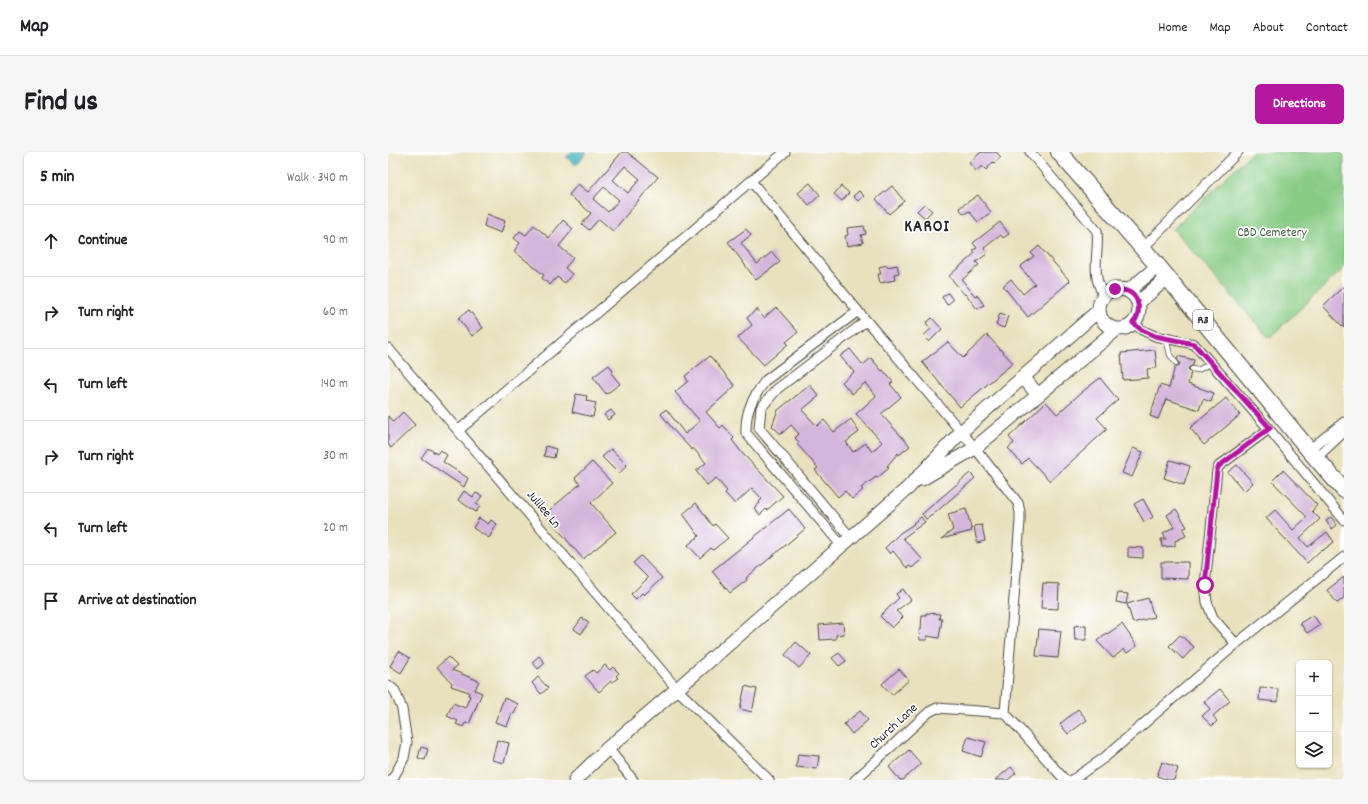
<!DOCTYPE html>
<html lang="en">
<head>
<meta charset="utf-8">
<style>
  body { margin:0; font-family:Dekko,sans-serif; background:#f6f6f6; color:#202124 }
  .controls { position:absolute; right:12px; bottom:12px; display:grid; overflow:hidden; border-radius:6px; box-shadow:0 1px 3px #0004 }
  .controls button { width:36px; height:36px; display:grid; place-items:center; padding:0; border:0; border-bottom:1px solid #e0e0e0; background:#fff; color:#202124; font:20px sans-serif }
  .stop { position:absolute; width:12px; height:12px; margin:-9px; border:3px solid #b5179e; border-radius:50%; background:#fff }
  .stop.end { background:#b5179e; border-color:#fff; box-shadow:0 1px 4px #0008 }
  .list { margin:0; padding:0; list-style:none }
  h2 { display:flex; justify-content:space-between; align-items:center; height:52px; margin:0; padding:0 16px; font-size:17px }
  h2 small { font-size:13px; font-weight:400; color:#757577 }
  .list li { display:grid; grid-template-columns:26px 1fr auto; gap:12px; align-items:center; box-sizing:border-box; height:72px; padding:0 16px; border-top:1px solid #e0e0e0 }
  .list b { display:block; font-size:15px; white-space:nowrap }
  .list em { font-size:13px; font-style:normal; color:#757577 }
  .icon { flex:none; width:22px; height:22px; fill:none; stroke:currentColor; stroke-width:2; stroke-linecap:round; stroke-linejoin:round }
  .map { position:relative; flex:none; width:956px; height:628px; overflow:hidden; border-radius:6px }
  header { display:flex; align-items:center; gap:24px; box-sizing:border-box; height:56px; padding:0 20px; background:#fff; border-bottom:1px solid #e0e0e0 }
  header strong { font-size:19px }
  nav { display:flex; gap:22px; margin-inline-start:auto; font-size:14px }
  .intro { display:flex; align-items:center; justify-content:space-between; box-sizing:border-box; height:96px; padding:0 24px }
  h1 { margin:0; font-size:28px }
  .button { padding:10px 18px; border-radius:6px; background:#b5179e; color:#fff; font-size:14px; font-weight:700 }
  main { display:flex; gap:24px; padding:0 24px }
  aside { flex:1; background:#fff; border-radius:6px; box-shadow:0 1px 3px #0004 }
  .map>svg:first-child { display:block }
  .green { fill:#87cb84; stroke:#597b58 }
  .water { fill:#47b4c3; stroke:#397077 }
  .building { fill:#d4b5db; fill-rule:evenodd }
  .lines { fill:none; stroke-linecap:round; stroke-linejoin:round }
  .lane-casing { stroke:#484641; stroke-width:6 }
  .street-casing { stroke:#484641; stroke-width:11 }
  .secondary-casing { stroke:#484641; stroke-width:15 }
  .highway-casing { stroke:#484641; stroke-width:18 }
  .lane { stroke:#fff; stroke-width:4.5 }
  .street { stroke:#fff; stroke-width:9 }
  .secondary { stroke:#fff; stroke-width:13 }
  .highway { stroke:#fff; stroke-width:16 }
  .route { stroke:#b5179e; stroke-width:5 }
  .labels { text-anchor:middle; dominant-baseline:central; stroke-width:3.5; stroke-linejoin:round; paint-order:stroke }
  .shield { fill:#fff; stroke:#6b6b6b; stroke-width:1 }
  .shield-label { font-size:12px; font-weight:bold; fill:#2b2b2b }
  .park-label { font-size:13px; fill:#4b634a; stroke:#fff }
  .street-label { font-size:13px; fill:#2b2b2b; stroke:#fff }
  .district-label { font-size:17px; font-weight:bold; letter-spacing:1px; fill:#2b2b2b; stroke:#fff }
</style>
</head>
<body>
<header>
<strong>Map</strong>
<nav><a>Home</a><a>Map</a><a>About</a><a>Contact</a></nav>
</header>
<div class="intro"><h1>Find us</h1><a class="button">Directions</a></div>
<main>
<aside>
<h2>5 min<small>Walk · 340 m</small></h2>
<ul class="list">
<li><svg class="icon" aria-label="ahead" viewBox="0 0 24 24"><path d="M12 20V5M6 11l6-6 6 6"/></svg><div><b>Continue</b></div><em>90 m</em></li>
<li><svg class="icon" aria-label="right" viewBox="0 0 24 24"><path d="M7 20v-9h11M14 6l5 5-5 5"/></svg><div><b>Turn right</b></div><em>60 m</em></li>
<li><svg class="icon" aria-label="left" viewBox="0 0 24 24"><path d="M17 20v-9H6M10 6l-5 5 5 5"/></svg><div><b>Turn left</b></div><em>140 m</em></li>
<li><svg class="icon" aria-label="right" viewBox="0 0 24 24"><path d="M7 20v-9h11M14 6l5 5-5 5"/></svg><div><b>Turn right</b></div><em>30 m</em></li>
<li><svg class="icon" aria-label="left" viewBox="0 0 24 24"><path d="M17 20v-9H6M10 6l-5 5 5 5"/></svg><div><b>Turn left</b></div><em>20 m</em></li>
<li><svg class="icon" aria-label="arrive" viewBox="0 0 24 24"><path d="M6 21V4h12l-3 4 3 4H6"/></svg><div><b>Arrive at destination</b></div></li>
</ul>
</aside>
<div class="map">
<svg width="956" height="628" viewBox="0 0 956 628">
  <rect width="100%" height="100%" fill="#fff"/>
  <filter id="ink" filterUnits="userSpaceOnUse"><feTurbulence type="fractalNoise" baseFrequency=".025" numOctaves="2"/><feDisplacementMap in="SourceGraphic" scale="8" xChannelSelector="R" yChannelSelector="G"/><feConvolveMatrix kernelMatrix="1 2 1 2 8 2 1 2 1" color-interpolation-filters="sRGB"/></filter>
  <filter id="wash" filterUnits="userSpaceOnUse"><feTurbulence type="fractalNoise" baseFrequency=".012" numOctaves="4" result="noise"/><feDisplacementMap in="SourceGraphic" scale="16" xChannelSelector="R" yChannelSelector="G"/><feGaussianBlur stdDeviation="0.9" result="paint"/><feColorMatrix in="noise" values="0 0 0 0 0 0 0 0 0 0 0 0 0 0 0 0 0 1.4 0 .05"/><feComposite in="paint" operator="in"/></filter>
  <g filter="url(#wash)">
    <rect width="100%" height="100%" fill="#e9e1be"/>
    <path class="green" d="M864,0H956V116L881,186L785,77Z"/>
    <path class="water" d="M183,0H199L188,13L178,5Z"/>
    <g id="blocks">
      <path class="building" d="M234,0H239L270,25L225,79L211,67L201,78L194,72L203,61L181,43L190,32L200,40ZM237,14L252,27L240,41L225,28ZM216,35L231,48L220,60L205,47Z
        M593,0H608L613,5L606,11L605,10L598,18L594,14L588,19L581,11Z
        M422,31L432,43L421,53L410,41Z
        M453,34L461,41L454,49L446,42Z
        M504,34L516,49L501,62L488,47Z
        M471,39L476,44L470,49L465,44Z
        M590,43L603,60L590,70L581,59L576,62L571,56Z
        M536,52L544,59L537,66L529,59Z
        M99,62L117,69L113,81L96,74Z
        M175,68L185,77L171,94L185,106L177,116L184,122L177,131L169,125L162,133L154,126L156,123L126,99L132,91L126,86L132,79L138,83L146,73L161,86Z
        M612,70L621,82L615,86L613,83L596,96L599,102L588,110L591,113L574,128L587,144L589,143L596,153L589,157L578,142L577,143L561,124L587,101L585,98L589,96L585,91Z
        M476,74L478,82L473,83L475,91L459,94L457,84L460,83L459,76Z
        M358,77L363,83L353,91L369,112L384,100L392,110L368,128L340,90Z
        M651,94L682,129L640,165L615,134L623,127L635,142L647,132L632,115L646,104L643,101Z
        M499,113V115L509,113L511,121L506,122L507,128L492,131L490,122H493L491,115Z
        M956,134V176L935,154Z
        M560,141L565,148L559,153L554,145Z
        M388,155L410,180L398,190L400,192L376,213L350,186L364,173L359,166L369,157L376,166Z
        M81,158L95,176L84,184L70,166Z
        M612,161L620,164L616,176L608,173Z
        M544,166L554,177L541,190L535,184L543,177L538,171Z
        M599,183L625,211L572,255L534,210L560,190L575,206Z
        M462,197L475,213L483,206L494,219L495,218L505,230L502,232L513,245L493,262L522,294L511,303L510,301L499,314L501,316L489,326L488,325L473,336L475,338L464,347L457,339L450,345L427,318L430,316L409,292L411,290L407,286L411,282L403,273L393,282L384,274L390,258L422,233L431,244L414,258L429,274L436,268L446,280L463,267L471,280L458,290L465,300L478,291L484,300L494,290L468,262L488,244L477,231L464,242L454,230L466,220L452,204Z
        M767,198L769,216L759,217L760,226L735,228L733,201Z
        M322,204L347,234L318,260L332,276L335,273L346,286L344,288L354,301L395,344L379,358L378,357L372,363L366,356L372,351L371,350L374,347L364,336L347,352L337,341L339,339L328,326L319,333L308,319L318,311L305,296L304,298L287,280L273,262L278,257L297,282L312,269L287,240L300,229L297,224Z
        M790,204L806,208L805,213L800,216L801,219L803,220L800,232L826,241L823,250L815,247L811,258L778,247L770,267L762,264L772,233L781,236L787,215L790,214L792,212L789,206Z
        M221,213L225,219L223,221L232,232L218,242L205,225Z
        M712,226L730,248L709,266L719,277L662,329L640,306L634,312L620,296L626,291L621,285L658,250L669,262L694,240Z
        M188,242L199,244L198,249L208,251L205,265L184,260Z
        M838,246L852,263L816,293L802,276Z
        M223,258L227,263L220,268L216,263Z
        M15,260L27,273L3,296L0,292V264L5,270Z
        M158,294L168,297L166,306L156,304Z
        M40,296L49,302L52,298L59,303L55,310L80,326L76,335L33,306Z
        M745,296L755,300L744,325L734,321Z
        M223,297L239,313L231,322L214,305Z
        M782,308L802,314L796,333L776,326Z
        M204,310L224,331L203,351L228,380L195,407L157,362L192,332L187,326Z
        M849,313L865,331L856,339L840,320Z
        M895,318L929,353L924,359L932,367L912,386L920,395L939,380L946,390L934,399L933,398L919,411L878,366L887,358L905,378L919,365L884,329Z
        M582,321L587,326L546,362L538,367L534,362Z
        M76,339L85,345L88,341L94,344L88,352L92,354L88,360L70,348Z
        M755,347L765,365L756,370L746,352Z
        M308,351L325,374L327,372L340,386L325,398L323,396L312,406L300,393L311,384L295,362Z
        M401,357L417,377L358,426L359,428L342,441L324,419Z
        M578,357L584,379L553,387L565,378L560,362Z
        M788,357L799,375L795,377L798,384L787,389V394L774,395L773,387H778L775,381L786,375L779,363Z
        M533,365L537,370L515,386L534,407L524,416L521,414L519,416L505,399L502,402L497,396L512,381L526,372L525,371Z
        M943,365L949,373L944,377L938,369Z
        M91,366L100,372L103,368L109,372L101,386L85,376Z
        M594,373L597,389L589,391L586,374Z
        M740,395L755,396V406L740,405Z
        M253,404L274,426L256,443L254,441L248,447L243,442L260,426L245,411Z
        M773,410H800V427L773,426Z
        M956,425V446L949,451L939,438Z
        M655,431L671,432L670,457L653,456Z
        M515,437L523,448L508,459L515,465L504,476L492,464L511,446L508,442Z
        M730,441L740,442L738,452L728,450Z
        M760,446L766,465L745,471L739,452Z
        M538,461L552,462L551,467H554L551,486L539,484V488H532L531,478H533L534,463H538Z
        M925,463L932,473L919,481L912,471Z
        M194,466L201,470L193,482L186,477Z
        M455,471L456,482L448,483V487L432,488L431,473Z
        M734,472L749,494L739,501L736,497L725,506L709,489L718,481L719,482Z
        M698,473V488H687L686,474Z
        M651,477L673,479L670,506L648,504Z
        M792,483L806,495L795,507L781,494Z
        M408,490L423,503L411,516L397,503Z
        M11,499L22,506L13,521L2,514Z
        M451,501L458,509L451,514L444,506Z
        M151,504L157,511L150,517L144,510Z
        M60,505L69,514L64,518L91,529L87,538L94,541L81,572L77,571L75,575L68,572L70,569L59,564L65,551L77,556L82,544L80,543L81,540L63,534L64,531L49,515Z
        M217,513L222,518L225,515L231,521L228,524L230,526L224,530L223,529L211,540L197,524L205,518L208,521Z
        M511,517L521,528L504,543L494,532Z
        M150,525L160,536L153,542L144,531Z
        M357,534L369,537L364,560L352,557Z
        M872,536L890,537V550L871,548Z
        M832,537L842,549L825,564L829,569L824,574L814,564L822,557L816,550Z
        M116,546L130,552L126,562L124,561L119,574L107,570Z
        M690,557L699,568L680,582L672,572Z
        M472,559L480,568L464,582L456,572Z
        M580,585L598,590L593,605L575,599Z
        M109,588L121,591L116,611L104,608Z
        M33,595L40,597L37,608L30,606Z
        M521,598L533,612L515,628H512L501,615Z
        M410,602L431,604L429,617L408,615Z
        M774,610L790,616L786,628H780L769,624Z
        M623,615L628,621L620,628H607Z"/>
    </g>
  </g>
  <g filter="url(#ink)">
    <use href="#blocks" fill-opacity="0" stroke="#484641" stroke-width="1"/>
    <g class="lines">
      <g class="lane-casing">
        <path id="lane" d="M778,186L782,203L788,211
          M804,217L810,218L823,211"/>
      </g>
      <g class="street-casing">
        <path id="street" d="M642,0L709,79C711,95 706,111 709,126C710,132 713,138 715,144
          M363,29L470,159L587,296L630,351L632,360V369L617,561L677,628
          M754,97L850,0
          M745,171L754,178L767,184L806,192L881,277L956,368
          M0,196L289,537L381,628
          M71,278L397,0
          M921,298L956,270
          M928,306L956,280
          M463,386L371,276L373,256L389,237L478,169
          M454,394L358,281C357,259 365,245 378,228L470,159
          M848,492L825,466L819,450L817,433L829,318L831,314L881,277
          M0,533L7,539L14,557L19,590L16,606L4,628
          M220,596L245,628
          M467,628L541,560L549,556L617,561
          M684,628L716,606L848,492L956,405"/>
      </g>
      <g class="secondary-casing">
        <path id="secondary" d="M711 157a20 20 0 1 1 40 0a20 20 0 1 1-40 0Z
          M740,139L770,114
          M750,151L779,126
          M635,225L650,243
          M534,327L587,296L729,177
          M187,628L220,596L289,537L521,335L573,280L711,158"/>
      </g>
      <g class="highway-casing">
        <path id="highway" d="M671,0L770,114L921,298L956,338"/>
      </g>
      <use href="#lane" class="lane"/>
      <use href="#street" class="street"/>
      <use href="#secondary" class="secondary"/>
      <use href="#highway" class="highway"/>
    </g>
  </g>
  <g class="lines" filter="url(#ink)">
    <path class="route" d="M727,137C731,138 736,138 739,139C753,144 753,162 745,171L754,178L767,184L806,192L882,276L831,314L829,318L817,433"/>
  </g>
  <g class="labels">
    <rect class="shield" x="805" y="158" width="20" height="20" rx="3"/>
    <g class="shield-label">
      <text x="815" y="168">R3</text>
    </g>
    <g class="park-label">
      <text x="884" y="81">CBD Cemetery</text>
    </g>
    <g class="street-label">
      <text transform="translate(155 358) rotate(50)">Julilee Ln</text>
      <text transform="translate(506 575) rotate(-43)">Church Lane</text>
    </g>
    <g class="district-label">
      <text x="539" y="76">KAROI</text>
    </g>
  </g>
</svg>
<div class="controls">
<button>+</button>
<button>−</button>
<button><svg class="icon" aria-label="layers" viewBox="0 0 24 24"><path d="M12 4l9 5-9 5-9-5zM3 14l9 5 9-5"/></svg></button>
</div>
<div class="stop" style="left:817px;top:433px"></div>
<div class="stop end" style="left:727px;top:137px"></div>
</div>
</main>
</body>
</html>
